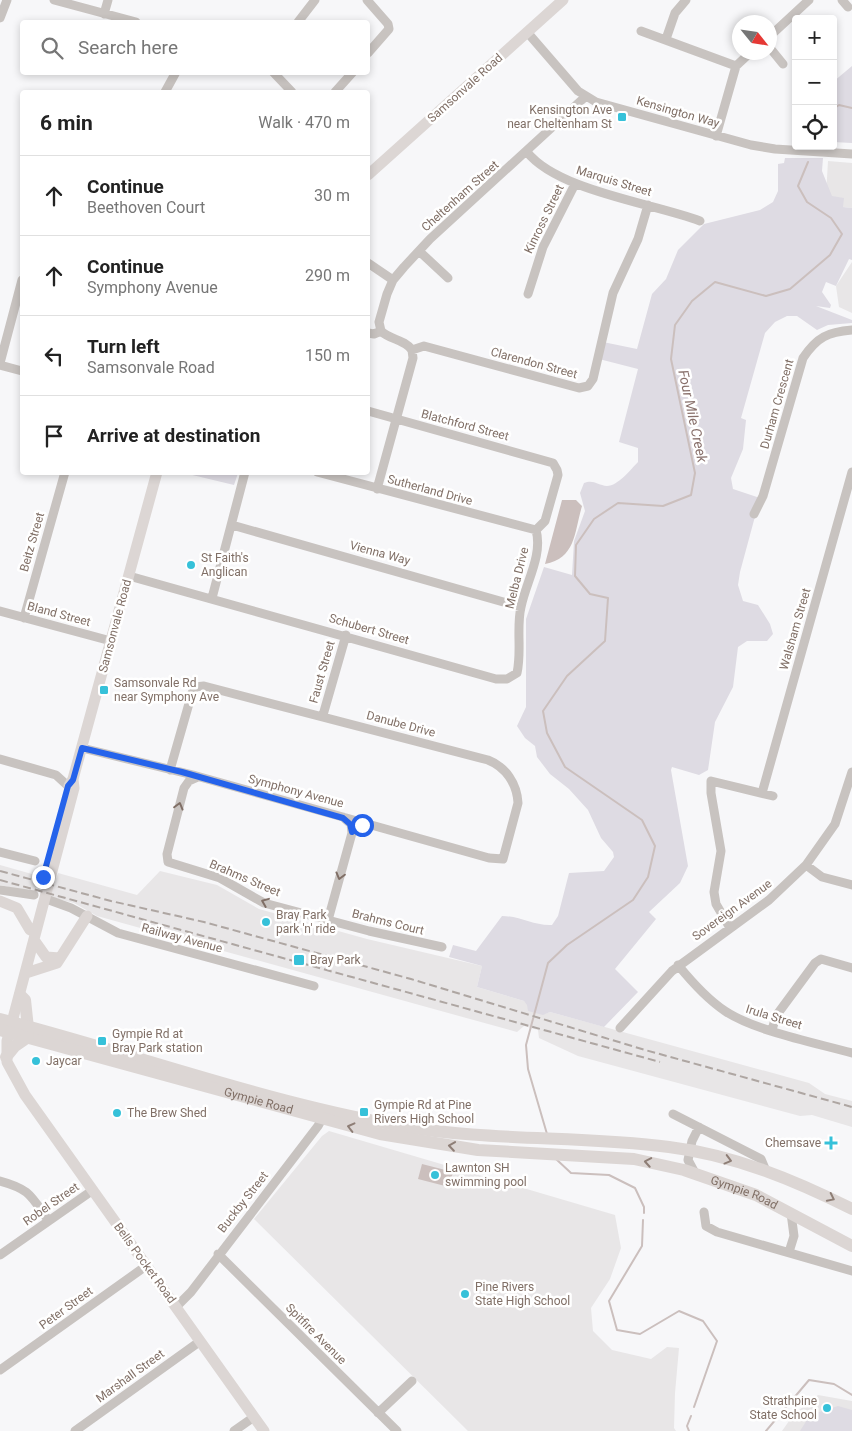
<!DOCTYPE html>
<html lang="en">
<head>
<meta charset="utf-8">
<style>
  body { margin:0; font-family:Roboto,sans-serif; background:#f2f2f2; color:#222 }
  .controls { position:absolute; right:15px; top:15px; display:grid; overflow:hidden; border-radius:5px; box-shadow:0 2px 8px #0003 }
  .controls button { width:45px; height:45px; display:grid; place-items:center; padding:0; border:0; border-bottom:1px solid #e0e0e0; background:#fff; color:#222; font:25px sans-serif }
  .compass { position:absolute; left:732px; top:15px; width:45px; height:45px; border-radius:50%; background:#fff; box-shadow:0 2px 8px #0003; rotate:120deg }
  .stop { position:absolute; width:15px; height:15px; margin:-11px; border:4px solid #2563eb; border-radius:50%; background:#fff }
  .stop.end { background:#2563eb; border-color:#fff; box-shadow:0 1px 5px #0008 }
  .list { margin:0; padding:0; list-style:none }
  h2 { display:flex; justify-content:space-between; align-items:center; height:65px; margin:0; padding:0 20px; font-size:21px }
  h2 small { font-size:16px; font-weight:400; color:#767676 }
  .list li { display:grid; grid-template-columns:32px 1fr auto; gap:15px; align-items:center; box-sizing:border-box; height:80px; padding:0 20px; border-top:1px solid #e0e0e0 }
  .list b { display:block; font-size:19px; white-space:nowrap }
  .list p { margin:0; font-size:16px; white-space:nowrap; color:#767676 }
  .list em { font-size:16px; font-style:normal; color:#767676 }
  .icon { flex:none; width:28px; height:28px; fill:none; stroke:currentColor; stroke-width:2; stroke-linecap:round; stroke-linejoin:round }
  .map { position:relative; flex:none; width:852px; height:1431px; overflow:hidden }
  .search { position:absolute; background:#fff; box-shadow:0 2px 8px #0003; left:20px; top:20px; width:350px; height:55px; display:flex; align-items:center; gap:12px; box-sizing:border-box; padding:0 18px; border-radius:5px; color:#767676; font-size:19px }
  .panel { position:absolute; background:#fff; box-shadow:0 2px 8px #0003; left:20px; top:90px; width:350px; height:385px; border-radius:5px }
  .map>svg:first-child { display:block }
  .built { fill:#e8e6e7 }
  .green { fill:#dedbe3 }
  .water { fill:#cbbfbd }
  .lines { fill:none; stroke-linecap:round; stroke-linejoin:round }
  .stream { stroke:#cbbfbd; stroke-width:2 }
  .minor { stroke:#c8c3c0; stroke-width:9 }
  .major { stroke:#dcd6d4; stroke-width:11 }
  .highway { stroke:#dcd6d4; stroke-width:12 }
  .rail { stroke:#aea6a2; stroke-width:2; stroke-dasharray:8 4; stroke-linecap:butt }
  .oneway { stroke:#806f66 }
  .oneway2 { stroke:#8e7e76 }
  .route { stroke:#2563eb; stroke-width:6 }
  .poi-dot { fill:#36c1d9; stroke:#fff; stroke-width:2 }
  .labels { text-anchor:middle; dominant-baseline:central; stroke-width:5; stroke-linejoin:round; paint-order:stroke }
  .street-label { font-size:12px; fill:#806f66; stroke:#fff }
  .poi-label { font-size:12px; fill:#806f66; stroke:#fff; text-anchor:start }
  .water-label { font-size:14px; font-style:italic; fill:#88706b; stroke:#fff }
</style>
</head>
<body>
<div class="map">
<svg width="852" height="1431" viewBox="0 0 852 1431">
  <rect width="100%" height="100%" fill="#f7f7f9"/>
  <path class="built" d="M828,161L852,163V208L843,207L826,195Z
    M852,262V313L839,307L836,286Z
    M0,865L39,876L35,893L0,885Z
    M160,871L217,885L259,909L367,939L482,966L477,987L524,1001L544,1014L550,1012L809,1083L825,1094L852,1101V1127L812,1115L800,1116L578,1056L539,1038L538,1030L524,1026L517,1032L97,916L74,903L50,897L58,873L137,895Z
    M329,1131L615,1215L621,1248L610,1279L591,1308L593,1331L612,1350L651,1359L667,1347L679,1348L675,1393L674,1428L676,1431H468L254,1219L322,1136Z
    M818,1395L852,1401V1431H782L794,1414Z"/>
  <path class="green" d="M852,66V143L833,142V82Z
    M785,158H823L822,171L832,196L844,198L843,207L852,208V260L849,259L836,286L826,282L822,292L831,305L830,308L816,306L852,320V323L828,325L817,330L797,316H787L775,322L765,333L741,418L746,420L743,449L731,478L733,489L760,498L740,572L738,585L743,601L758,605L770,624L773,634L767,641H747L738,647L733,687L715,722L708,770L699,775L672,767L671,770L688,866L680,883L649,912L656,919L615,969L638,992L604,1027L550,1012L543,1015L528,1011L527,1005L524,1001L477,987L482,966L449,957L453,945L476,951L502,916C520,916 534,926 552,925L558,916L569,873L604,871L614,857L613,852L601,838L588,810L569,789L550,774L537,757L535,746L525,738L517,726L526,707V619L544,567L572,575L574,541L585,511L580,493L584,483C593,479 598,485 607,486C618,486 631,469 638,462V448L619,442L638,369L599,359L603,342L637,349L652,294L666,279L678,250L704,224L760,210L773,202L778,191V164L784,163Z
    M184,473H238L234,485Z
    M838,1406L852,1410V1431H800L810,1415Z"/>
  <path class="water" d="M562,500H576L582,506C574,533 576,558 545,564Z
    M422,1164L453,1172L449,1187L418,1179Z"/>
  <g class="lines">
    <path class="stream" d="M833,109L839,105L852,108
      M547,1134L528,1069L526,1045L548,963L567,945L633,900L648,877L655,846L642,820L565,767L547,733L543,711L567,676L605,641L608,598L590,594L575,576L576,545L594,519L618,503L663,506L691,495L695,473L671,359L675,325L692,301L715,282L766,296L790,289L830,255L842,234L831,218L807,202L798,186L808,162
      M556,1159L571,1173L609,1175L635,1188L644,1207V1213
      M643,1220L642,1246L609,1301L617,1330L640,1334L679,1311L703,1321L717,1341L694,1407
      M689,1431L687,1426L691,1416
      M766,1431L809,1380L834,1384L852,1395"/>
    <path class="minor" d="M54,0L136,22
      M367,0L388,24L389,29L368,53
      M842,0L848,7
      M104,14L108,0
      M0,18L7,0
      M298,22L315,0
      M641,31L736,66
      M527,32L578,91L596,102L751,145L775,149L852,154
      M770,36L809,0
      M666,39L675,13L686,0
      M770,48L783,64
      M273,72L292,92
      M165,92L176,72
      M335,92L353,72
      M716,136L736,66L751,52
      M527,152C558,191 653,203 700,221
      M419,251L448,278
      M368,263L393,280
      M528,294L543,247L575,184
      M381,331C390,340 404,339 412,350L424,346L579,388L588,386L593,379L613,293L638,239L648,205
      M381,331L379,322L387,294L393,280L404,267L430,239L585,97
      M368,333L374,334L381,331
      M0,363L22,280
      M0,365L22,371
      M368,411L553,463L557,470L558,475L545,521L536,530
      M317,472L536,530
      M377,489L413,358L412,350
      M754,514L763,496L803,358C817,337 828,332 852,330
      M232,525L521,607
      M129,576L496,679H507L517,673C522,651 516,628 521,607C526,582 543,555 536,530
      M212,598L245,472
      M0,611L111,641
      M24,618L65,472
      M323,715L346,635
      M82,748L193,775L489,858L503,859L518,803C517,784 506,767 488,760L204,686L195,687L192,693L170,770
      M0,759L56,775L68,786
      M198,777L189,781L184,788L167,854L168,862L220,878L264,903L369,931L442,947
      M762,793L852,472
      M0,852L35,861
      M806,865L822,877L852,885
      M0,890L34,895
      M49,900L71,908L118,933L314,986
      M328,920L352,833L351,824L343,817
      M730,928L716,904L714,892L721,851L711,793V781L773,796
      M678,965C691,981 707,999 725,1011C755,1031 816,1043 852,1053
      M620,1028L672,971L769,900L806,865L835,824L852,772
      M772,1030L776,1016L815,963L821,959L852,968
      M673,1114L761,1159L766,1171
      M695,1173L688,1160L692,1141L699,1127
      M0,1181C30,1189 31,1196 48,1220
      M704,1212L706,1226L717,1232L852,1271
      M789,1252L794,1236L791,1213
      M218,1254L397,1431
      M0,1255L93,1190
      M176,1307L191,1292L318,1126L324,1115
      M0,1370L146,1266
      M378,1413L412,1381
      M75,1431L199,1342
      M234,1431L254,1417"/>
    <path class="major" d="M368,175L563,0
      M73,779L74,788L7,1041V1062L25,1095L264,1431
      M69,786L73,779L157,472
      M0,901L17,908L30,930
      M34,940L46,957L60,958
      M26,973L57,963L87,916"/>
    <g class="highway">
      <path d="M20,995L25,1000L28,1028"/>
      <path d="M0,1019C132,1053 262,1101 396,1125C487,1142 578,1135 669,1147C734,1155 794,1180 852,1209"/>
      <path id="s1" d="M0,1030L380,1134L478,1150L634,1159L684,1170L756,1195L852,1246"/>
      <path d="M6,1057L15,1046L28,1037"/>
    </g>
    <path class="rail" d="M0,871L111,901L204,922L411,979L645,1050L852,1107
      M0,880L660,1062"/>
  </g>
  <defs><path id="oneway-chevron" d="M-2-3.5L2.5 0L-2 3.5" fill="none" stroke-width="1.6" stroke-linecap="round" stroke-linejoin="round" transform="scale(1.25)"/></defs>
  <g class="oneway">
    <use href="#oneway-chevron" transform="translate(179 806) rotate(-75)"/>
    <use href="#oneway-chevron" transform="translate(340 876) rotate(105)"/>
    <use href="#oneway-chevron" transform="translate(265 902) rotate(-158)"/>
  </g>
  <g class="oneway2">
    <use href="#oneway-chevron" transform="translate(351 1127) rotate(-166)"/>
    <use href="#oneway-chevron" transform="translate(452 1146) rotate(-172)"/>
    <use href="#oneway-chevron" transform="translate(728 1160) rotate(15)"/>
    <use href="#oneway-chevron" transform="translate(648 1162) rotate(-170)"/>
    <use href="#oneway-chevron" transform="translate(831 1198) rotate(26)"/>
  </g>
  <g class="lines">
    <path class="route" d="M43,877L68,786L73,780L82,748L182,772L343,818L350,824L352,832L362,825"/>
  </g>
  <g class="poi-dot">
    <rect x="617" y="112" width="10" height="10" rx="2.5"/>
    <circle cx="191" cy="565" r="5"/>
    <rect x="99" y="685" width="10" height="10" rx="2.5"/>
    <circle cx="266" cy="922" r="5"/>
    <rect x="293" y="954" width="12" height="12" rx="2.5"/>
    <rect x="97" y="1036" width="10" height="10" rx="2.5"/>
    <circle cx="36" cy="1061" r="5"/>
    <rect x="359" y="1107" width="10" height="10" rx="2.5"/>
    <circle cx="117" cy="1113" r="5"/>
    <path d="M828.5 1135.5h5v5h5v5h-5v5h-5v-5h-5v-5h5z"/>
    <circle cx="435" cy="1175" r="5"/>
    <circle cx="465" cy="1294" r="5"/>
    <circle cx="827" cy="1408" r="5"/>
  </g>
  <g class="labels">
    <g class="street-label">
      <text transform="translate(465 88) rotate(-42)">Samsonvale Road</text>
      <text transform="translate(678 112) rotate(16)">Kensington Way</text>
      <text transform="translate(614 181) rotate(17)">Marquis Street</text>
      <text transform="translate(460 196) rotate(-42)">Cheltenham Street</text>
      <text transform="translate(544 219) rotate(-64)">Kinross Street</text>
      <text transform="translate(534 363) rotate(15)">Clarendon Street</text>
      <text transform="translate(777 404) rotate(-74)">Durham Crescent</text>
      <text transform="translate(465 425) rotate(15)">Blatchford Street</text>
      <text transform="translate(430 490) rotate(15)">Sutherland Drive</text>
      <text transform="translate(32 542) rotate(-74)">Beitz Street</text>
      <text transform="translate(380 553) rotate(15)">Vienna Way</text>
      <text transform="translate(517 578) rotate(-76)">Melba Drive</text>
      <text transform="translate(59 614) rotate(15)">Bland Street</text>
      <text transform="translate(115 626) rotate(-75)">Samsonvale Road</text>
      <text transform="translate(369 629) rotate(16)">Schubert Street</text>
      <text transform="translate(795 629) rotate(-74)">Walsham Street</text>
      <text transform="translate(322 672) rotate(-74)">Faust Street</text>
      <text transform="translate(401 724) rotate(15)">Danube Drive</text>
      <text transform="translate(296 791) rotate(15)">Symphony Avenue</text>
      <text transform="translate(245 878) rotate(23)">Brahms Street</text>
      <text transform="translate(732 910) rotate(-36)">Sovereign Avenue</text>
      <text transform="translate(388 922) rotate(14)">Brahms Court</text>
      <text transform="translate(182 938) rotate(15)">Railway Avenue</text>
      <text transform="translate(774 1017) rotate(17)">Irula Street</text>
      <text stroke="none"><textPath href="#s1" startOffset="268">Gympie Road</textPath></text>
      <text stroke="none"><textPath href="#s1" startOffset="765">Gympie Road</textPath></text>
      <text transform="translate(243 1202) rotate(-52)">Buckby Street</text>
      <text transform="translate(51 1204) rotate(-35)">Robel Street</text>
      <text transform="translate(145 1263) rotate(54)">Bells Pocket Road</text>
      <text transform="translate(66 1308) rotate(-36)">Peter Street</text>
      <text transform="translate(316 1334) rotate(45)">Spitfire Avenue</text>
      <text transform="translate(130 1376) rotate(-36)">Marshall Street</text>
    </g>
    <g class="poi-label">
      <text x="612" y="110" text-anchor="end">Kensington Ave<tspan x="612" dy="14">near Cheltenham St</tspan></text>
      <text x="201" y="558">St Faith's<tspan x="201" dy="14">Anglican</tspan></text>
      <text x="114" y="683">Samsonvale Rd<tspan x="114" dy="14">near Symphony Ave</tspan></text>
      <text x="276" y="915">Bray Park<tspan x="276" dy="14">park 'n' ride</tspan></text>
      <text x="310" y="960">Bray Park</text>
      <text x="112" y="1034">Gympie Rd at<tspan x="112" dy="14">Bray Park station</tspan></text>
      <text x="46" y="1061">Jaycar</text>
      <text x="374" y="1105">Gympie Rd at Pine<tspan x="374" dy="14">Rivers High School</tspan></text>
      <text x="127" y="1113">The Brew Shed</text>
      <text x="821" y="1143" text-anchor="end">Chemsave</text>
      <text x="445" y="1168">Lawnton SH<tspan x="445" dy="14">swimming pool</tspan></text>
      <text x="475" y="1287">Pine Rivers<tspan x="475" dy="14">State High School</tspan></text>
      <text x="817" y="1401" text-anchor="end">Strathpine<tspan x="817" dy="14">State School</tspan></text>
    </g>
    <g class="water-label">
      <text transform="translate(693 416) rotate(78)">Four Mile Creek</text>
    </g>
  </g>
</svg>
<div class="controls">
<button>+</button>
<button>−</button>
<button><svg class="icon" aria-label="locate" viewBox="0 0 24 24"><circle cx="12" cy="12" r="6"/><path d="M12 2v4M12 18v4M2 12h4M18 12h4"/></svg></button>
</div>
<svg class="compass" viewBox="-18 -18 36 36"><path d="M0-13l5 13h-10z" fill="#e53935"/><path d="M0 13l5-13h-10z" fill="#767676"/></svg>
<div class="stop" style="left:362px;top:825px"></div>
<div class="stop end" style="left:43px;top:877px"></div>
<div class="search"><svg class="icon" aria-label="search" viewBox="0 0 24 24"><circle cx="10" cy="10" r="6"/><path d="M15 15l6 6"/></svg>Search here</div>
<section class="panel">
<h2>6 min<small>Walk · 470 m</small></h2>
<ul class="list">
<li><svg class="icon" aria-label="ahead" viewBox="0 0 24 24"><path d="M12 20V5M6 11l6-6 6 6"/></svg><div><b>Continue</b><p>Beethoven Court</p></div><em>30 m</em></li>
<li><svg class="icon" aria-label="ahead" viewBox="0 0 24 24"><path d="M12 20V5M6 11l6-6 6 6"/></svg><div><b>Continue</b><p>Symphony Avenue</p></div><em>290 m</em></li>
<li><svg class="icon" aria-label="left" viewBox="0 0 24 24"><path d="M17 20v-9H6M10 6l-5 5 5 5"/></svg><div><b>Turn left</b><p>Samsonvale Road</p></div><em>150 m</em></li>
<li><svg class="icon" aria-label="arrive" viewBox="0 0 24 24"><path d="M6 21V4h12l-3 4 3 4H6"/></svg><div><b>Arrive at destination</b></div></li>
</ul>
</section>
</div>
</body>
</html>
